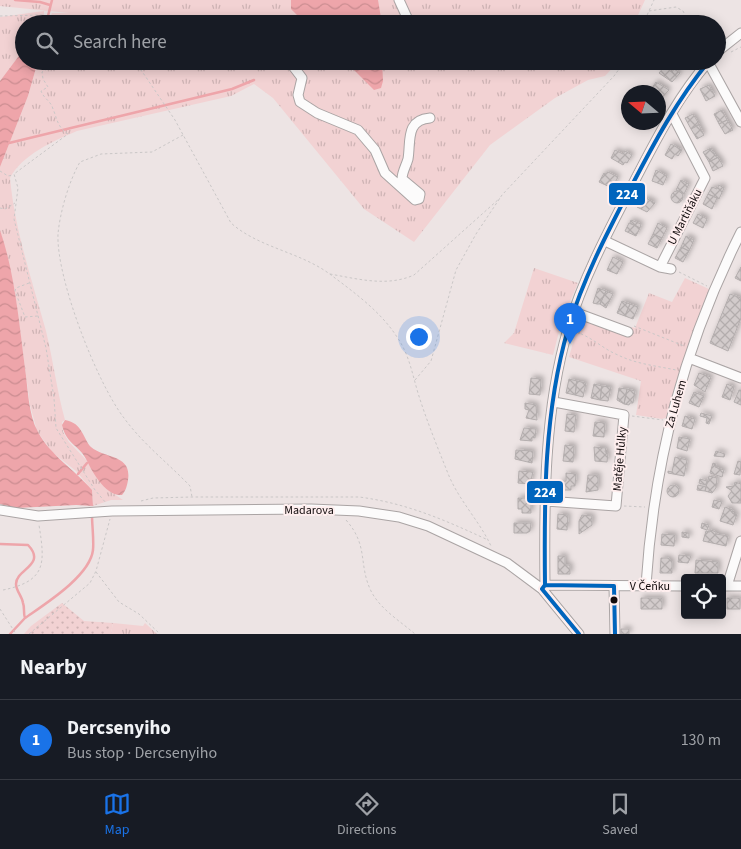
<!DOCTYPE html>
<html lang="en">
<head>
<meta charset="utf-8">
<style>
  body { margin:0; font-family:"Source Sans 3",sans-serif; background:#20242c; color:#f1f3f6 }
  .controls { position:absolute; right:15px; bottom:15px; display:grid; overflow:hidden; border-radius:5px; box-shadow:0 2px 12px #0003 }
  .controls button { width:45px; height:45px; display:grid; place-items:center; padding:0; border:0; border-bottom:1px solid #363941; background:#171b24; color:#f1f3f6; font:25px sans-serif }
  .compass { position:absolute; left:621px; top:85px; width:45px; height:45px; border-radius:50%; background:#171b24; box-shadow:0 2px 12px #0003; rotate:289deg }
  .you { position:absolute; left:418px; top:336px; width:18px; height:18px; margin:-12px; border:4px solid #fff; border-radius:50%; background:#1a73e8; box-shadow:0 0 0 8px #1a73e833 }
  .badge { display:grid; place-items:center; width:32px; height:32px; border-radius:50%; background:#1a73e8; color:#fff; font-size:16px; font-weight:700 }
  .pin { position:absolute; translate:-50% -41px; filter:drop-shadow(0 1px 2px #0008) }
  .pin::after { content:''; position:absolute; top:26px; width:18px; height:15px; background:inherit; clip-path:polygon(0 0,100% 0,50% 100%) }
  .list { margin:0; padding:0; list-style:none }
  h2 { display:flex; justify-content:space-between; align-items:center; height:65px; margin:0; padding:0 20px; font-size:21px }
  h2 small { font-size:16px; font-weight:400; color:#9ea1a6 }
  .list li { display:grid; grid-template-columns:32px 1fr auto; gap:15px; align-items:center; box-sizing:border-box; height:80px; padding:0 20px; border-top:1px solid #363941 }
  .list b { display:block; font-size:19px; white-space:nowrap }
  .list p { margin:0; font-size:16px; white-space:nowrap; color:#9ea1a6 }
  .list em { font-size:16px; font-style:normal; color:#9ea1a6 }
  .icon { flex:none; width:28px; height:28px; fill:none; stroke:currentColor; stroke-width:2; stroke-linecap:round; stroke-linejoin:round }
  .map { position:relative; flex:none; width:741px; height:634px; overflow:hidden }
  .search { position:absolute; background:#171b24; box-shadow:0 2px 12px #0003; left:15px; right:15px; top:15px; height:55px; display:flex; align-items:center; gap:12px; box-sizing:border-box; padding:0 18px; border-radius:28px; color:#9ea1a6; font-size:19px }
  .sheet { height:145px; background:#171b24 }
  nav { display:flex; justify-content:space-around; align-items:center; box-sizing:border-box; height:70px; border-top:1px solid #363941; background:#171b24; font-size:14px; color:#9ea1a6 }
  nav a { display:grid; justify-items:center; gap:2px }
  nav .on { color:#1a73e8 }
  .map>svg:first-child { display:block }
  .grass { fill:url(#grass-tufts) }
  .garden { fill:url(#garden-dots) }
  .pitch { fill:#f2d2d3 }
  .water { fill:url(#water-waves) }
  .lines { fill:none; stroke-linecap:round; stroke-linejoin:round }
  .stream { stroke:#eea5aa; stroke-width:2.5 }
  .building { fill:url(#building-cross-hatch); stroke:#b4aeae; filter:url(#shadow) }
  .minor-casing { stroke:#aaa4a4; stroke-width:11 }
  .path { stroke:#cac7c7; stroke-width:1; stroke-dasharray:2.5 2.5; stroke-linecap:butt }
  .minor { stroke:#fcfbfb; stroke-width:9 }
  .bus-1-casing { stroke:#feeeee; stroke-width:8 }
  .bus-1 { stroke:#0065bd; stroke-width:4 }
  .bus-dot { fill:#110b0c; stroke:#feeeee; stroke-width:2 }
  .labels { text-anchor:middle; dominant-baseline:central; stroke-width:4; stroke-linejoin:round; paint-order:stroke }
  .street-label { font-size:12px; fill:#110b0c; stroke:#feeeee }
  .line-badge { stroke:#feeeee; stroke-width:2 }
  .badge-label { font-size:14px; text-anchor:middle; font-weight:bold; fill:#fff }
</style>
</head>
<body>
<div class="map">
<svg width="741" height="634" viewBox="0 0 741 634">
  <defs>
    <pattern id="grass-tufts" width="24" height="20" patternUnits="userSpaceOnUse" patternTransform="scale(1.25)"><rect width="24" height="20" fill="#f2d2d3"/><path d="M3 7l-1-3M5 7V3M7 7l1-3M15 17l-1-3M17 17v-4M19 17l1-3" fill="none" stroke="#ceb3b4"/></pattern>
    <pattern id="garden-dots" width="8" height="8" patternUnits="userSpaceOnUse" patternTransform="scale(1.25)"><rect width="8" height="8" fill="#f2d2d3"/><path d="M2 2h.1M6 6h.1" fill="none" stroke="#ceb3b4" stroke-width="1.8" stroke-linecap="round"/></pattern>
    <pattern id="water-waves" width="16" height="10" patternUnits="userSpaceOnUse" patternTransform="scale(1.25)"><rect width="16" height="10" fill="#eea5aa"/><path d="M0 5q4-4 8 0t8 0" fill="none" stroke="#cb8d91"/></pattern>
    <pattern id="building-cross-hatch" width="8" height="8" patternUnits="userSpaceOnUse" patternTransform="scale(1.25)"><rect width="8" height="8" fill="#d2cbcb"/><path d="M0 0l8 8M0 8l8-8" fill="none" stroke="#b3adad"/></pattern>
    <filter id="shadow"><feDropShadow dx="2.5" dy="-2.5" stdDeviation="2.5" flood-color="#0004"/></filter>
  </defs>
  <rect width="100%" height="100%" fill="#ede4e4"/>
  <path class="grass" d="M0,0H645L634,24H47L52,13H69L0,6Z
    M44,11V24H24V49L0,81V17Z
    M38,61H619L605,76L588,80L555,98L490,145L414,242L364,209L273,98L254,84L231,96L77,131C53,141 22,155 10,178C15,231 32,280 46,331C53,360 57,391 65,420L62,422L63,432L69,442L91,465L105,488L123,500H111L93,506L92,490L76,471L52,452L37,431L30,405L16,301L0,230V167L28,96Z
    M534,268L578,283L562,320L553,355L504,343L514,333Z
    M685,278L711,290L668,417L662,419L636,415L641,381L569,357L580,318L629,336L632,327L635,328L649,293L672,302Z
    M113,623L143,626L145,623L157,634H111Z"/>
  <path class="garden" d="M62,603L84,621L113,623L111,634H24L31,626Z"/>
  <path class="pitch" d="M410 340a6 6 0 1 1 12 0a6 6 0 1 1-12 0Z"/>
  <path class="water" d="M291,0H378L382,24H306L291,9Z
    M24,49V61H38L28,96L0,167V81Z
    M345,61H382L383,81L381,88L374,90Z
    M0,230C15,274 19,322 25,368C28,388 28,414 38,432C50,455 75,470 92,490L93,506L76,505L16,508L0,504Z
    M65,420C83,423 83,439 91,447C105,459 132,454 128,480C127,486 126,490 122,495C105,497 91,469 86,459C79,445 66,444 62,425Z"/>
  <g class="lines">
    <path class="stream" d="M15,0L40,2L50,5
      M46,24L52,0
      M9,143L232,89L254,80
      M78,474L87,463
      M0,544L28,545C47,565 16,569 16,584C16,591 22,596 23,603C25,608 23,613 25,618L10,634
      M25,618C45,604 90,576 93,550C94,539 92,526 92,515"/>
  </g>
  <path class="building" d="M664,67L672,72L674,69L680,73L672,82L659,73Z
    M656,82L669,90L660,100L658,92H649Z
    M709,85L715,96L706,101L700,89Z
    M722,110L727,120L719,124L714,114Z
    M693,114L699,124L691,129L685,118Z
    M727,120L733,130L725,134L719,124Z
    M641,122H650L647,128Z
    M699,125L704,135L697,139L691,129Z
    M671,144L682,150L678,156L675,154L672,159L665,155Z
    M711,148L717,158L709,162L703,152Z
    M615,150L623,154L625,151L632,155L627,163L625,162L623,165L611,158Z
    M718,157L723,166L713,171L709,162Z
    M656,170L667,176L663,185L652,181Z
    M608,172L618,177L612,188L599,182L604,173L606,174Z
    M681,180L689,184L684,194L676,190Z
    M719,185L724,188L719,199L708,194L712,187L717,189Z
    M671 197a6 6 0 1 1 12 0a6 6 0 1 1-12 0Z
    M708,194L717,198L712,209L703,204Z
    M646,198L655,203L647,212L637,207L641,200L644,201Z
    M698,214L707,219L703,228L693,223Z
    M631,220L641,224L640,228L630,223Z
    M629,223L640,228L636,236L625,231Z
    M658,223L667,228L662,238L653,234Z
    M653,234L662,238L657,248L648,244Z
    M686,236L694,240L689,251L681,247Z
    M681,247L689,251L683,262L675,258Z
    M613,257L623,262L617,274L607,270Z
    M741,267V281L735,278Z
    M598,288L606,291L600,304H597L593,303Z
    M606,291L613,294L606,308L600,304Z
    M730,294L741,298V318L728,351L710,343Z
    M622,301L630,304L625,316L617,313Z
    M630,304L638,307L633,319L625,316Z
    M699,373L711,377L705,392L694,385Z
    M531,378L541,379L540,395L529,394Z
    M569,379L577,381L575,395L566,393Z
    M577,381L586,383L583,397L575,395Z
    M594,384L602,386L600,400L591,398Z
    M727,384L734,387L730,400L722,397Z
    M602,386L611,387L608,401L600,400Z
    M619,388L627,389L624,404L617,400Z
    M627,389L635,391L633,403H630L629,405L624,404Z
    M739,390H741V405L734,402Z
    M694,392L704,396L699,407L689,403Z
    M525,403L536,405L537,420L526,418L529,410L525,409Z
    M701,413L712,416L709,424L706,423L707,418L700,416Z
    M567,414L576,415L574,432L565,431Z
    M685,416L695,419L692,429L682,426Z
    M595,422L605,423L604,437L593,436Z
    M524,428L536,429L535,438L532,437V441L520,440Z
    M679,437L690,439L687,451L677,448Z
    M565,445L574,446L573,462L563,461Z
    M594,447L606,448L605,452L608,453L607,462L595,461Z
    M516,450L533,451L532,463L515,459Z
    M716,451L725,454L724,457L714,456Z
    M675,457L687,460L684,476L668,473V471L672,472Z
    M738,461L741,462L740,475L734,474Z
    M713,463L716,464L715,467L724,470L722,477L710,473Z
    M519,471L533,472L530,484L518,483Z
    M566,473L576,474L575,486H571V490H561V481H566Z
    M588,475H598V490L586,492Z
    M709,476L717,478L716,488L712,493L705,491Z
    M700,479L707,481L706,485L699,483Z
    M735,482L741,484V503H732L728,496L732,491L726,487L734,486Z
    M667 491a6 6 0 1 1 12 0a6 6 0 1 1-12 0Z
    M698,485L706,487L705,491L697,490Z
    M518,498H531V513H522V509H518Z
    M714,500L722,502L719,509L712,507Z
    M725,507L733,510L732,513L737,514L733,525L720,521Z
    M558,514L568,515L567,530L557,529Z
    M582,515L592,516V525L579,534V521Z
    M514,523H531L530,531L527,533H514Z
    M702,523L709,525L707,530L701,528Z
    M711,530L716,532V534L728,536L726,546L703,541L706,531L710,532Z
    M682,532L689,533V538L682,537Z
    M662,534L675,535L674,546L661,545Z
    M679,555L691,556L688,563L678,562Z
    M558,556H565V565H570V574H558Z
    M661,558H668L672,561V573H660Z
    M696,560L718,562V573H695Z
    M641,598H662V609H641Z
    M683,598H685V611H683Z
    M727,598H740V609H727Z
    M621,629H629V634H621Z"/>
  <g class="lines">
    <g class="minor-casing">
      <path id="minor" d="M399,0L410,24
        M717,52L741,33
        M289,61L302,78L298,95L300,102L317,113L358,130L375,150L385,173L415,200L419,199L420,194L402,179C402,172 406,166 408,159C411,142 405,120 430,118
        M708,62L741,122
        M605,241L660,267L671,269
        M660,267L705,178L672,114
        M574,312L628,332
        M689,358L741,378
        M546,501L616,506L624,415L554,402
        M0,510L38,516L112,511L311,509L359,511L399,517L428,526L507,563L542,589L579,634
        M545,585L685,586
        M646,585C654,459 684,346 741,232
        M614,586L615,634
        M722,586H741
        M727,586L741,541
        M542,589L545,585C544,501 544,410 568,329C583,278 610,228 635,180C656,140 678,96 709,61"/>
    </g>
    <path class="path" d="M649,11L676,7L683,11L690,24
      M0,16L43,15L81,24
      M643,24L654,0
      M731,52L741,47
      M60,61L42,72L43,79L48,87L41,91C44,99 51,101 53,109C57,118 57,127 68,134L14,174L18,188L14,219L46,348L54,398L56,428L95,490L106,503
      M135,61L175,120L231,223C259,248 301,252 331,275C355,293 381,312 397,337C409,354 412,373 418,393C426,419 437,446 447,471C458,500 479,520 491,546
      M183,135L152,152L101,154L80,162C69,181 60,212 58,234C56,278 97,383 124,418C143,444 168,463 190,486L192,497
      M0,171L8,176L13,175
      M0,208L5,209L15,203
      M679,272L707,286
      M330,274C358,279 387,287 414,275L500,198
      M29,283L16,288L15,291L25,317L38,316
      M634,326L684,346
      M576,332C592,337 603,349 618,355C636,364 657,366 676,370
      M415,380L431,361L456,270L476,234L502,195L614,76L625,61
      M632,416L663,420
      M141,501L153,498L192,497H359C406,503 445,520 488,540
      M624,506L645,507
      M346,520C369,546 358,564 371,591C380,609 400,621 415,634
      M96,572L119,602L139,614L160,634
      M3,590C47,581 45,563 39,525
      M0,609L16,634
      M29,634L90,583L96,571L110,519"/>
    <use href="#minor" class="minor"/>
    <g class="bus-1-casing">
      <path id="bus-1" d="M545,585L614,586
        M614,586L615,634
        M579,634L542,589L545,585C544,499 544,412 568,329C583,279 607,233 631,187C654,143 677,100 709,61"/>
    </g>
    <use href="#bus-1" class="bus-1"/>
  </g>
  <circle class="bus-dot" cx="614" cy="600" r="4.5"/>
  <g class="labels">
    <g class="street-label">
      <text transform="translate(685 217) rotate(-63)">U Martiňáku</text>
      <text transform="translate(676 404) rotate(-74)">Za Luhem</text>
      <text transform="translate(620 459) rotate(-85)">Matěje Hůlky</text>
      <text x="309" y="510">Madarova</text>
      <text x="650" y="586">V Čeňku</text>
    </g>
  </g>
  <g class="line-badge">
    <rect x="608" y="182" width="38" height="24" rx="5" fill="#0065bd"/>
    <rect x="526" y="480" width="38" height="24" rx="5" fill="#0065bd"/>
  </g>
  <g class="badge-label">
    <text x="627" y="199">224</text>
    <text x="545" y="497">224</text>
  </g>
</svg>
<div class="controls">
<button><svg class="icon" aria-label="locate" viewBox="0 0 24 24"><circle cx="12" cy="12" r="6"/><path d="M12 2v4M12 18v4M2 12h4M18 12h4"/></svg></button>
</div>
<svg class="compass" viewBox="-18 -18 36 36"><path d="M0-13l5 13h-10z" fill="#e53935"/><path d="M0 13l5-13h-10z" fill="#9ea1a6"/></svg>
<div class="you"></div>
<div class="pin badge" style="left:570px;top:344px">1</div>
<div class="search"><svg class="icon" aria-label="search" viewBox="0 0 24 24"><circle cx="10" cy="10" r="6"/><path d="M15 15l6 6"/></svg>Search here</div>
</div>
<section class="sheet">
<h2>Nearby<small></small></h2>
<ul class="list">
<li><span class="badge">1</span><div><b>Dercsenyiho</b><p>Bus stop · Dercsenyiho</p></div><em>130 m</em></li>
</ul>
</section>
<nav>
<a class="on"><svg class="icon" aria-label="map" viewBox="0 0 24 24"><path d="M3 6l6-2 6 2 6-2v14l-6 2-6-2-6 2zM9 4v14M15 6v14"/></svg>Map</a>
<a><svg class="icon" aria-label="directions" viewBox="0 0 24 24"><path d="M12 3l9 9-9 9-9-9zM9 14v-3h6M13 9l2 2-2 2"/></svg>Directions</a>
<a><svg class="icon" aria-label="saved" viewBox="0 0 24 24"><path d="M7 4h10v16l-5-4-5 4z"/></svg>Saved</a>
</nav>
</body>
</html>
